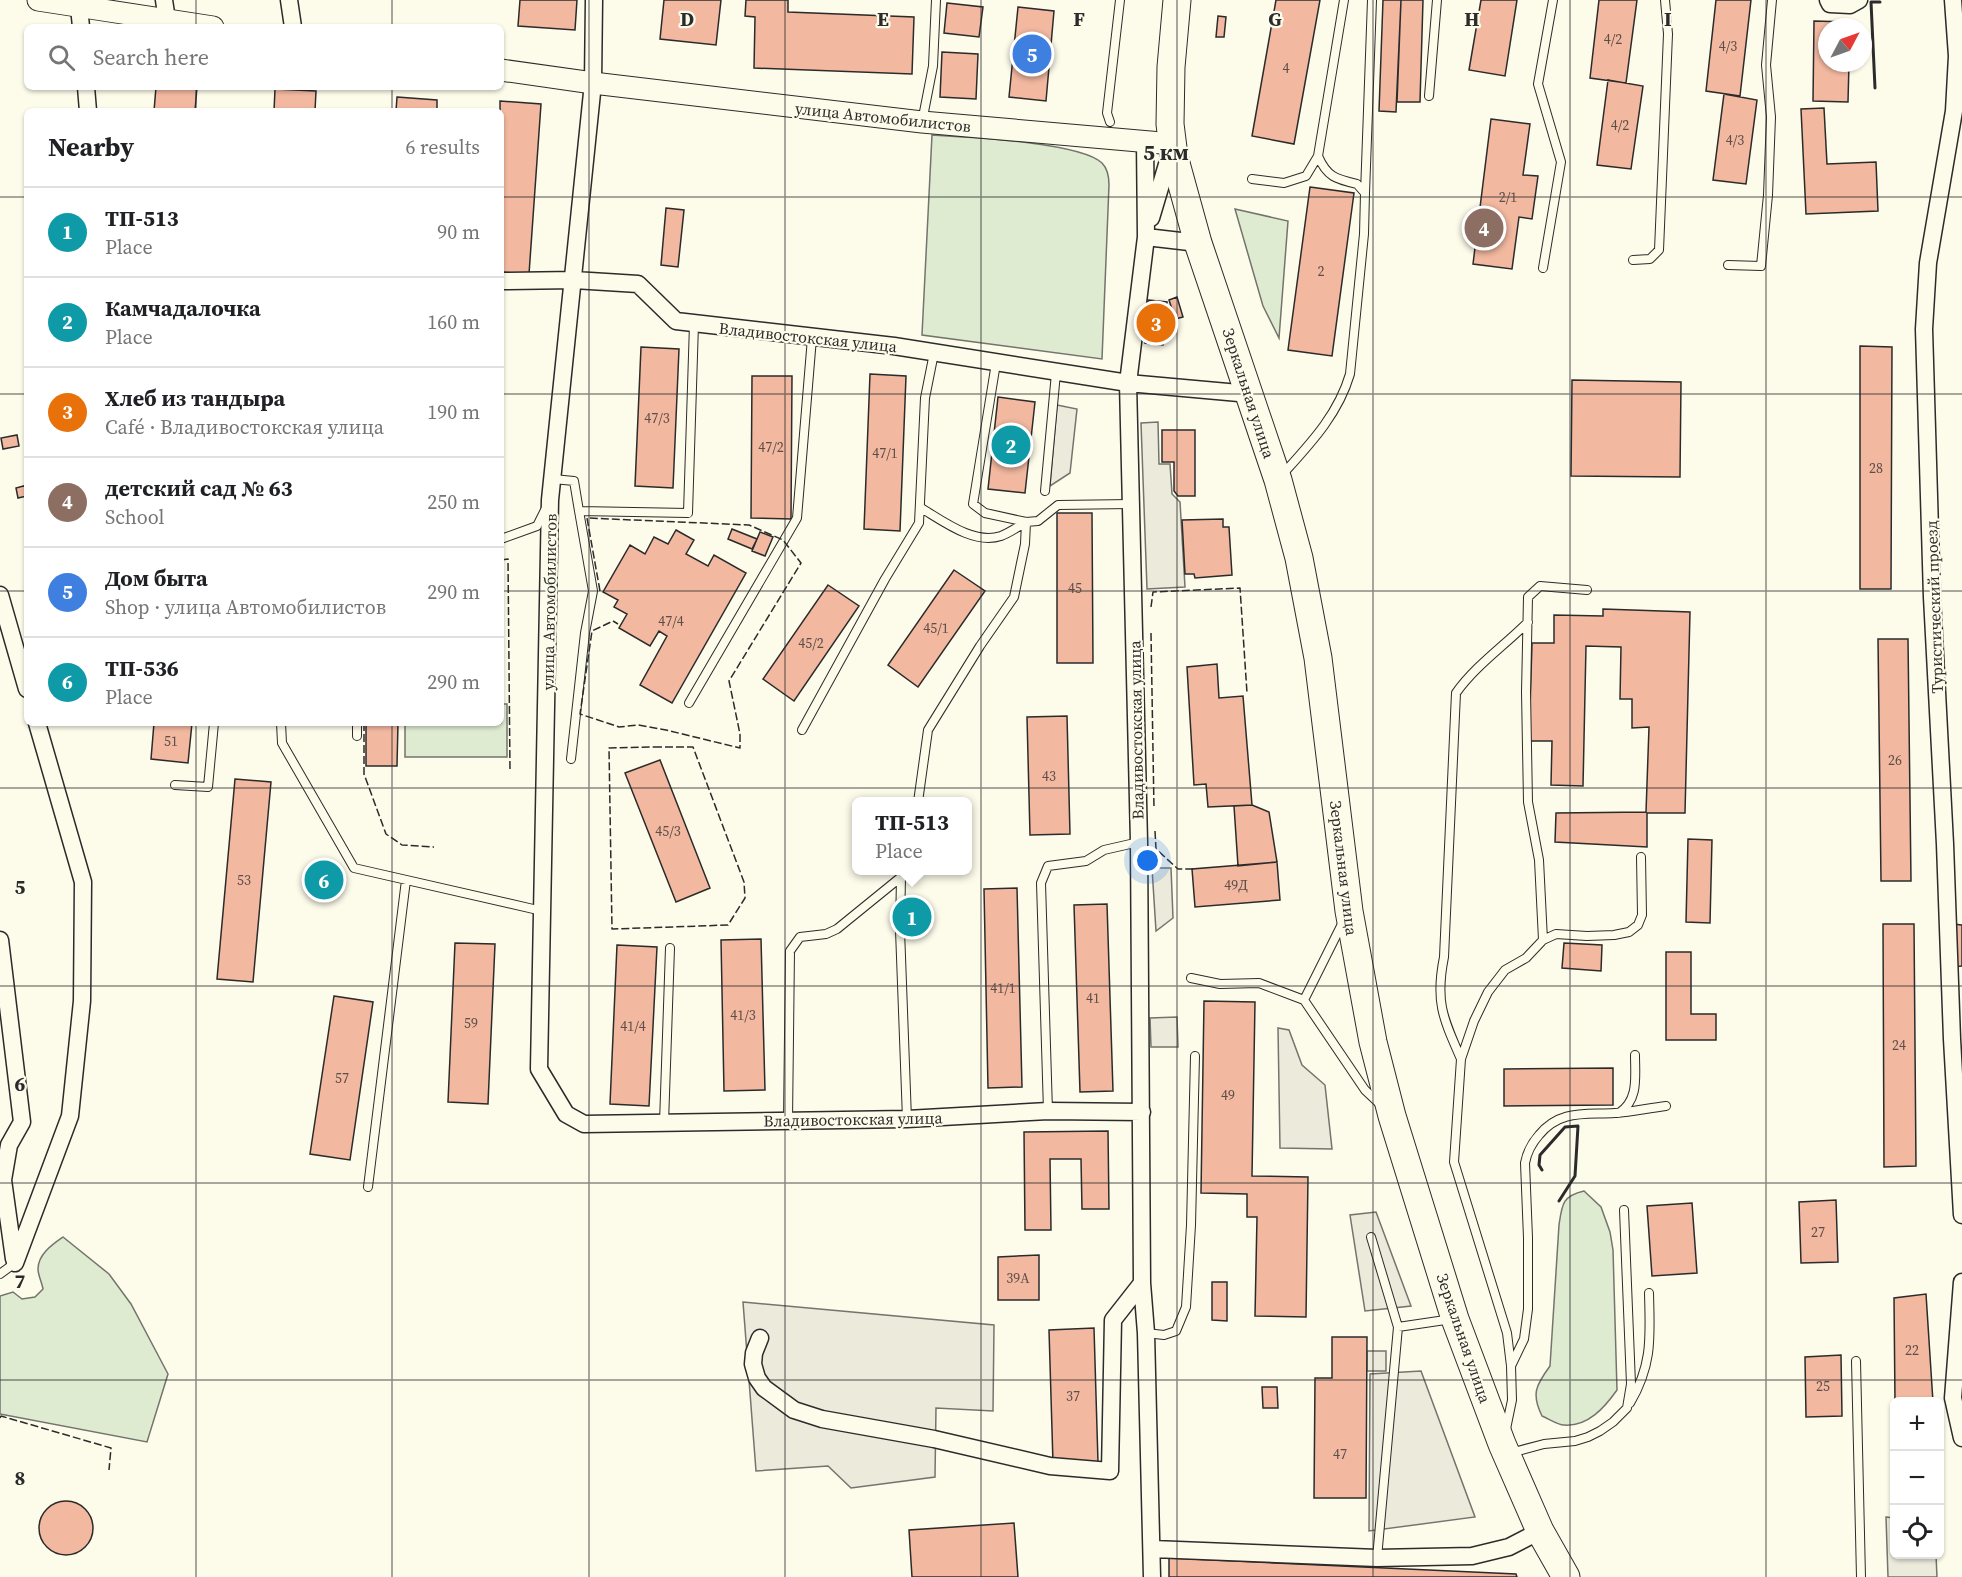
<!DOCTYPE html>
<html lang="en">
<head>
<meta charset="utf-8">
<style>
  body { margin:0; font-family:"Source Serif 4",serif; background:#f6f6f6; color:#202124 }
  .controls { position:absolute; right:18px; bottom:18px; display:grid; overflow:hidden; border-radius:9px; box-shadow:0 2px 4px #0004 }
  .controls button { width:54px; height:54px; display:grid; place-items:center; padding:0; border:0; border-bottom:2px solid #e0e0e0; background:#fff; color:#202124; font:30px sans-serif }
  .compass { position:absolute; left:1818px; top:18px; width:54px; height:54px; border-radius:50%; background:#fff; box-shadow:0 2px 4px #0004; rotate:49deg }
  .you { position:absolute; left:1148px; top:861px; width:21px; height:21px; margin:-15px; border:4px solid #fff; border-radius:50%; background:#1a73e8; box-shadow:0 0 0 9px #1a73e833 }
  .badge { display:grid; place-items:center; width:39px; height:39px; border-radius:50%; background:#1a73e8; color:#fff; font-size:20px; font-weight:700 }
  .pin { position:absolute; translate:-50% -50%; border:3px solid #fff; box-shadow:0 2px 6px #0006 }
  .popup { position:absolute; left:852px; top:797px; width:120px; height:78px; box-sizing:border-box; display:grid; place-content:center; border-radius:9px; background:#fff; filter:drop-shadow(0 2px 4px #0005); font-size:20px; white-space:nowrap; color:#757577 }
  .popup b { font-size:22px; color:#202124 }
  .popup::after { content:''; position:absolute; left:50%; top:100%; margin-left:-12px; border:12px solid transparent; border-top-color:#fff }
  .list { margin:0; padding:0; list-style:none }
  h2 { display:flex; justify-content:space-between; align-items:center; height:78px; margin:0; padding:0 24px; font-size:26px }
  h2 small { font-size:20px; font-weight:400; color:#757577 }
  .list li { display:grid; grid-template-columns:39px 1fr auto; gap:18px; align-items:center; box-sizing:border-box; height:90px; padding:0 24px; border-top:2px solid #e0e0e0 }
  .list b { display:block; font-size:22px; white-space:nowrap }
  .list p { margin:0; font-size:20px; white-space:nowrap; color:#757577 }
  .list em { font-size:20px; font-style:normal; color:#757577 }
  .icon { flex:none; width:33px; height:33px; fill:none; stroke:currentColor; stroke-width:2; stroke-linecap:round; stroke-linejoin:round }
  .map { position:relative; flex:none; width:1962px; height:1577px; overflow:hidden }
  .search { position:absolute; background:#fff; box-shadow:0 2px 4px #0004; left:24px; top:24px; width:480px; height:66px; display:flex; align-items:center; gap:15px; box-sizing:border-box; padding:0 21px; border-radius:9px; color:#757577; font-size:22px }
  .panel { position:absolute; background:#fff; box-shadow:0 2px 4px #0004; left:24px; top:108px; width:480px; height:618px; border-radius:9px }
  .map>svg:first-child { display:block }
  .green { fill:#deebd1; stroke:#74746e; stroke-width:1.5 }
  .parking { fill:#eceadb; stroke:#74746e; stroke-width:1.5 }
  .building { fill:#f2b8a0; stroke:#2b2b2b; stroke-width:1.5 }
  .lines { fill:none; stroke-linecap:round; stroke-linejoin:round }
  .service-casing { stroke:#2b2b2b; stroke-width:10 }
  .minor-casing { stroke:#2b2b2b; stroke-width:19 }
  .tertiary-casing { stroke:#2b2b2b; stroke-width:23 }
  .primary-casing { stroke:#2b2b2b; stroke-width:29 }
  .service { stroke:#fdfbea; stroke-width:8 }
  .minor { stroke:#fdfbea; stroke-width:16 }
  .tertiary { stroke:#fdfbea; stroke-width:21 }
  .primary { stroke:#fdfbea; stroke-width:27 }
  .fence { stroke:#2b2b2b; stroke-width:1.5; stroke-dasharray:8 3; stroke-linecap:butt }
  .wall { stroke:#2b2b2b; stroke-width:3 }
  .grid { fill:none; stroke:#2b2b2b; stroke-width:1.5; stroke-opacity:0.55 }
  .labels { text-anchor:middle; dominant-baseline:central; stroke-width:4.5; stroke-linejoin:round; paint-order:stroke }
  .number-label { font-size:14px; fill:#5d4e48 }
  .street-label { font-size:16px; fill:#2b2b2b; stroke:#fdfbea }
  .district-label { font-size:22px; font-weight:bold; fill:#2b2b2b; stroke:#fdfbea }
  .grid-label { font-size:20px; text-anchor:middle; font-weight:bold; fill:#2b2b2b; stroke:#fdfbea; stroke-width:4.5; stroke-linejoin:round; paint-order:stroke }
</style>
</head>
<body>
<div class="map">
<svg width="1962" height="1577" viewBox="0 0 1962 1577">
  <rect width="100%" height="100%" fill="#fdfbea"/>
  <path class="green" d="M932,135C966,137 1080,142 1102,163C1108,169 1109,177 1109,185L1102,359L922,335Z
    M1235,209L1288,221L1279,338L1263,306Z
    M501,704H507V757H405V723H501Z
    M1584,1191L1601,1207L1610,1232L1613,1250L1617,1390C1605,1407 1588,1427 1564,1425C1558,1425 1549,1419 1542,1416C1531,1394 1536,1385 1550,1366L1559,1225C1562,1205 1562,1196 1584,1191Z
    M63,1237L109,1274L131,1304L168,1374L147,1442L0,1414V1296L13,1292L22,1299L35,1297L43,1289C42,1283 38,1275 38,1269C38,1254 53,1244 63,1237Z"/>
  <path class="parking" d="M1057,405L1077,409L1070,473L1050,486Z
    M1158,422L1159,464H1170L1172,494L1180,502L1185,587L1147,589L1141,423Z
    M1152,868H1171L1173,918L1156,931Z
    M1177,1017L1178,1047H1151L1150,1018Z
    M1278,1028L1289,1030L1302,1065L1325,1085L1332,1149L1280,1148Z
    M1376,1212L1411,1306L1365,1311L1350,1215Z
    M743,1302L994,1325L993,1411L936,1408L935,1477L851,1488L828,1466L756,1471Z
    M1367,1351H1386V1371H1367Z
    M1421,1371L1475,1517L1369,1531L1370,1374Z
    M1886,1517L1894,1518V1554L1936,1555L1937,1577H1888Z"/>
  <path class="building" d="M520,0H577L575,30L518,26Z
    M664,0H721L716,45L660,39Z
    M746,0H788V12L914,17L912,74L754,68L755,17L745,16Z
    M1276,0H1320L1294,144L1252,136Z
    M1383,0H1401L1396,112L1379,111Z
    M1401,0H1423L1420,102H1397Z
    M1481,0H1517L1505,76L1469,70Z
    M1599,0H1637L1626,83L1590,78Z
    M1716,0H1751L1740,96L1706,91Z
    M947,3L983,7L979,37L944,33Z
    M1018,7L1054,11L1046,101L1009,97Z
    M1218,16L1226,17L1224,37H1216Z
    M1814,21L1849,22V27H1827V63H1849L1848,102L1813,101Z
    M942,52L978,54L976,99L940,97Z
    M1608,80L1643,86L1631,169L1597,165Z
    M156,87H197L195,111H154Z
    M275,89L316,91L315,111H274Z
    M1724,94L1757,100L1746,184L1713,180Z
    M397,97L437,100V111H396Z
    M500,101L541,104L529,274L501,272Z
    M1824,108L1827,164L1876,162L1878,211L1806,214L1801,109Z
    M1491,119L1530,124L1523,175L1538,176L1532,219L1519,217L1512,269L1473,264Z
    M1310,187L1354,193L1332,356L1288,350Z
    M666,208L684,210L678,267L661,265Z
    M1177,297L1183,317L1175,319L1169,300Z
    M1148,300L1167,302L1163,345L1145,343Z
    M1860,346L1892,347L1891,589H1860Z
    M641,347L679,349L673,488L635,486Z
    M870,374L906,376L900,531L864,529Z
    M752,376H792L791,519L751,518Z
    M1572,380L1681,382L1680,477L1571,476Z
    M998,397L1035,402L1025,493L988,489Z
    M1162,430H1195V496H1178L1174,491V462H1162Z
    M17,435L19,446L3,449L1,438Z
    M27,485V496L18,498L16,488Z
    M1057,513H1092L1093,663H1057Z
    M1223,519V527H1229L1232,575L1195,578L1194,574H1185L1182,520Z
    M732,529L757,539L752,549L728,539Z
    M676,530L694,540L686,554L708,566L714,555L746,573L672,703L640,685L667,636L659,631L650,646L619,628L627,614L614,607L618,600L603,592L630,545L645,554L654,537L668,544Z
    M760,532L773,537L765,556L752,551Z
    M954,570L985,591L918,687L888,665Z
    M828,585L859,606L794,701L763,679Z
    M1603,609L1690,612L1685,813H1647V847L1555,842L1556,813L1646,812L1649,727L1632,728V699H1620L1621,647L1586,646L1583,786L1551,785L1552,741H1529L1532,643H1554V615L1603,616Z
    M1878,639H1908L1911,881H1881Z
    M1217,664L1219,698L1243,696L1252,805L1208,807L1206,784L1194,785L1187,667Z
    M1067,716L1070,834L1030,835L1027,717Z
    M154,723H192L188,763L151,759Z
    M366,723H398L397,766H366Z
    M660,760L710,888L676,902L625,773Z
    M235,779L271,782L253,982L217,979Z
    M1252,805L1269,812L1277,862L1238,866L1234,806Z
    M1688,839L1712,840L1710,923L1686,922Z
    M1277,862L1280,900L1195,907L1192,869Z
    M317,863L334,864L331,896L314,895Z
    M1017,888L1022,1087L988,1088L984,889Z
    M1107,904L1113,1091L1080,1092L1074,905Z
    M920,906L921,928H904L903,907Z
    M1883,924H1914L1916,1166L1884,1167Z
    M1953,924L1962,925V966L1954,967Z
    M761,939L765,1090L724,1091L721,940Z
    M455,943L495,944L488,1104L448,1102Z
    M1564,943L1602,945L1601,971L1562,968Z
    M617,945L657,947L649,1106L610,1104Z
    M1666,952H1691V1014H1716V1040H1666Z
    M334,996L373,1002L350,1160L310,1154Z
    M1204,1001L1255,1002L1252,1176L1308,1177L1306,1317L1255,1316L1257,1217H1247V1194L1201,1193Z
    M1613,1068V1105L1504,1106V1069Z
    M1108,1131L1109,1209H1082L1081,1159H1050L1051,1230H1025L1024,1132Z
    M1836,1200L1838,1262L1801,1263L1799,1202Z
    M1692,1203L1697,1273L1652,1276L1647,1206Z
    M1039,1255V1300H998V1257Z
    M1212,1282H1227V1321L1212,1320Z
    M1926,1294L1933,1402H1895L1894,1298Z
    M1094,1328L1098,1462L1053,1463L1049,1330Z
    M1332,1337H1367L1366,1498H1314L1315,1378H1332Z
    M1841,1355L1842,1416L1806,1417L1805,1357Z
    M1262,1387H1277L1278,1408H1263Z
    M39 1528a27 27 0 1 1 54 0a27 27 0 1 1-54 0Z
    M1014,1523L1018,1577H912L909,1530Z
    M1169,1558L1516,1574L1517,1577H1169Z"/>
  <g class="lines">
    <g class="service-casing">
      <path id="service" d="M1429,96L1437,0
        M922,122L933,66L936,0
        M1110,122L1107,113L1120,0
        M1252,179L1284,183L1306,176L1318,156L1344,0
        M1365,193L1372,0
        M1633,260L1650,259L1659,250L1668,34L1665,0
        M1728,265L1761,266L1768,195L1771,117L1766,65L1772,0
        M1543,268L1561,162L1538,84L1553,0
        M996,363L973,504L985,513L1026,522L1038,521L1058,505L1131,504
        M1282,475C1310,444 1338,415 1350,374L1364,234L1365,193L1357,184C1336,179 1327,177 1318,156
        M553,479L574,481L579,511L688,513L694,324
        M1045,491L1056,373
        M921,508C943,521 974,545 1001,536C1009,533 1018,527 1026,522
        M501,539L537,526L546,508
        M689,703L797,518L812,338
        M281,723L282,743L354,868L542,911
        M802,730L885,579L919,523L925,398L934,353
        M357,736V723
        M571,759L585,633L593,591L579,511
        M175,785L208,787L214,723
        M918,802L928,730L980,646L1014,597L1025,544L1026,522
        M901,877L900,930L907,1119
        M1543,940L1539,860L1528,802L1526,692L1528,597L1540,586L1587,590
        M1191,978L1220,984L1259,983L1304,1000L1365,1090L1381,1105
        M1304,1000L1343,922
        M1461,1059C1443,1018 1435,1002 1444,957L1456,693C1475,666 1504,646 1528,622
        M1048,1111L1041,883L1048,866L1086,861L1104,850L1139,842
        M1619,1113C1639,1100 1635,1077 1635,1055
        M788,1121L790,951L800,937L826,934L837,929L901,877L902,870
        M664,1123L670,948
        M368,1187L406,880
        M1371,1237L1398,1327L1452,1319
        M0,1274L15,1263
        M1146,1333L1164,1335L1176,1331L1186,1307L1191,1225L1195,1056
        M1856,1361L1861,1577
        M1511,1366L1524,1339L1528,1309V1238L1525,1163C1527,1152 1532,1143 1539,1135C1560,1109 1586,1115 1615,1113C1632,1112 1649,1108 1666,1106
        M1630,1403C1653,1364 1650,1336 1649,1293
        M1506,1429L1512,1400L1511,1366L1507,1333L1454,1162L1461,1059L1474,1021L1488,992L1505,970L1526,958L1543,940L1556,934L1587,936L1614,935L1629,932L1638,925L1642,915L1641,857
        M1510,1453L1544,1444L1575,1441L1588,1437L1600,1431L1613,1422L1627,1408L1631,1384L1624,1210
        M1377,1558L1398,1327"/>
    </g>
    <g class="minor-casing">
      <path id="minor" d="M164,0L167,20
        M289,0L293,27
        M594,0L593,83L550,500L539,1069L566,1114L584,1124L907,1119L1048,1111L1142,1112
        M1828,0L1830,4L1850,5L1859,0
        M1953,0L1957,56L1954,111L1928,263L1924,329L1932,597L1945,844L1952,1039L1962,1215
        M79,7L81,27
        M86,87L88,111
        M1145,142L1146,237L1128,383L1139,842L1142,1283L1146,1333L1152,1577
        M1151,218L1171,151
        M1146,237L1198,243
        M501,281L574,280L638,284L676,321L894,346L1128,383L1250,394
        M0,595L27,689
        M0,940L22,1122L9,1145L3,1180L14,1259
        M15,1263L70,1116L82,1001L83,882L37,723
        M1962,1282L1953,1398L1962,1438
        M760,1338L754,1353L753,1364L757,1378L764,1388L794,1410L822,1419L934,1439L1050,1466L1110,1471L1113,1320L1142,1283
        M1153,1549L1377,1558L1472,1556L1509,1547L1540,1531"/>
    </g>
    <g class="tertiary-casing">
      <path id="tertiary" d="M38,0L213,27
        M501,70L593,83L922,122L1173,144"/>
    </g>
    <g class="primary-casing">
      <path id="primary" d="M1177,0L1171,67L1170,124L1174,156L1198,243L1278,480L1299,558L1318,658L1349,911L1373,1042L1392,1116L1455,1319L1502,1444L1540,1531L1566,1577"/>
    </g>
    <use href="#service" class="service"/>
    <use href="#minor" class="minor"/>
    <use href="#tertiary" class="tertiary"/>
    <use href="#primary" class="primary"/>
    <path class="fence" d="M501,560L508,559L510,771
      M600,591L587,518L749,525L783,540L801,563L729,681L740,734V748L666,730L638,725L619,727L580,714L592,631L613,621L618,624
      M1151,607L1153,592L1240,588L1247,693
      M1151,633L1154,809
      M364,723V774L386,834L402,845L434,847
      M654,747H693L744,882L745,898L728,925L612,929L609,748Z
      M1155,831L1156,849L1178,869H1196
      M0,1418L1,1416L111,1448L109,1470"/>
    <path class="wall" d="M1875,88L1871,2H1880
      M1542,1170L1539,1165L1540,1155L1565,1127L1578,1126L1575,1176L1559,1201"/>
  </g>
  <path class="grid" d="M196,0V27M392,0V27M589,0V1577M785,0V1577M981,0V1577M1177,0V1577M1373,0V1577M1570,0V1577M1766,0V1577M196,87V111M392,87V111M0,197H27M501,197H1962M0,394H27M501,394H1962M0,591H27M501,591H1962M196,723V1577M392,723V1577M0,788H1962M0,986H1962M0,1183H1962M0,1380H1962"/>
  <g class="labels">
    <g class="number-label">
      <text x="1613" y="39">4/2</text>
      <text x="1728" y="46">4/3</text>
      <text x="1286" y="68">4</text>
      <text x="1620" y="125">4/2</text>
      <text x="1735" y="140">4/3</text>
      <text x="1508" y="197">2/1</text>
      <text x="1321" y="271">2</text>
      <text x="657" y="418">47/3</text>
      <text x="771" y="447">47/2</text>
      <text x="885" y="453">47/1</text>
      <text x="1876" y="468">28</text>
      <text x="1075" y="588">45</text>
      <text x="671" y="621">47/4</text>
      <text x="936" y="628">45/1</text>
      <text x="811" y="643">45/2</text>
      <text x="171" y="741">51</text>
      <text x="1895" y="760">26</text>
      <text x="1049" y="776">43</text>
      <text x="668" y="831">45/3</text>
      <text x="244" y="880">53</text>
      <text x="1236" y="885">49Д</text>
      <text x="1003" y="988">41/1</text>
      <text x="1093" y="998">41</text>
      <text x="743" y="1015">41/3</text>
      <text x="471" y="1023">59</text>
      <text x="633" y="1026">41/4</text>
      <text x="1899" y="1045">24</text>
      <text x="342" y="1078">57</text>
      <text x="1228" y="1095">49</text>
      <text x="1818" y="1232">27</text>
      <text x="1018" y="1278">39А</text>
      <text x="1912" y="1350">22</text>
      <text x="1823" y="1386">25</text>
      <text x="1073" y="1396">37</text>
      <text x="1340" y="1454">47</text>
    </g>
    <g class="street-label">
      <text transform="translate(883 117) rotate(6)">улица Автомобилистов</text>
      <text transform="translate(808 337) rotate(6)">Владивостокская улица</text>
      <text transform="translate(1249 393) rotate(72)">Зеркальная улица</text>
      <text transform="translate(549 602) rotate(-89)">улица Автомобилистов</text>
      <text transform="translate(1934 607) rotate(-92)">Туристический проезд</text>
      <text transform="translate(1136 730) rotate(-91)">Владивостокская улица</text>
      <text transform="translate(1344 868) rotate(83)">Зеркальная улица</text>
      <text transform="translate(853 1119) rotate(-1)">Владивостокская улица</text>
      <text transform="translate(1464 1338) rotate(71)">Зеркальная улица</text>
    </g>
    <g class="district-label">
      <text x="1166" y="152">5 км</text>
    </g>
  </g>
  <g class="grid-label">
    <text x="687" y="26">D</text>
    <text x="883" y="26">E</text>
    <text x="1079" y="26">F</text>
    <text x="1275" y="26">G</text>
    <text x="1472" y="26">H</text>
    <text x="1668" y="26">I</text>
    <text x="20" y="894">5</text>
    <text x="20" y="1091">6</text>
    <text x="20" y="1288">7</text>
    <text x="20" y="1485">8</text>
  </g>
</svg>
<div class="controls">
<button>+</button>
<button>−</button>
<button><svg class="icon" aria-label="locate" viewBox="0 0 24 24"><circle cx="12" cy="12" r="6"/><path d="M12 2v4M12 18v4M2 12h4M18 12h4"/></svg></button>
</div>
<svg class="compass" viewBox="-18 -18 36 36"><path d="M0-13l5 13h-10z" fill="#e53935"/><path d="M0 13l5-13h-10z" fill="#757577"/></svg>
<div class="you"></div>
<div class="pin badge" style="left:912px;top:917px;background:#0f9aa8">1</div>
<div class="popup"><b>ТП-513</b>Place</div>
<div class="pin badge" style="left:1011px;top:445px;background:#0f9aa8">2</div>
<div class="pin badge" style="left:1156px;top:323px;background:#e8710a">3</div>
<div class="pin badge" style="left:1484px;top:228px;background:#8d6e63">4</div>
<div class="pin badge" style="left:1032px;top:54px;background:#3f7fe0">5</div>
<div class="pin badge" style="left:324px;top:880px;background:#0f9aa8">6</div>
<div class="search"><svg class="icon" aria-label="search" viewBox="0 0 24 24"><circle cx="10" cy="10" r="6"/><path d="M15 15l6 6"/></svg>Search here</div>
<section class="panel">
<h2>Nearby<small>6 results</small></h2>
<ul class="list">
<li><span class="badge" style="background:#0f9aa8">1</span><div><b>ТП-513</b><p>Place</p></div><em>90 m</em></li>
<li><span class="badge" style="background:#0f9aa8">2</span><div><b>Камчадалочка</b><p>Place</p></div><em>160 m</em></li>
<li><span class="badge" style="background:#e8710a">3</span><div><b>Хлеб из тандыра</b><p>Café · Владивостокская улица</p></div><em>190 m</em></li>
<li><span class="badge" style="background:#8d6e63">4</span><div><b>детский сад № 63</b><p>School</p></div><em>250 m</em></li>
<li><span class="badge" style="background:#3f7fe0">5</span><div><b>Дом быта</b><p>Shop · улица Автомобилистов</p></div><em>290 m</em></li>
<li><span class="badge" style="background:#0f9aa8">6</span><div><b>ТП-536</b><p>Place</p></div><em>290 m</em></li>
</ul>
</section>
</div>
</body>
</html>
